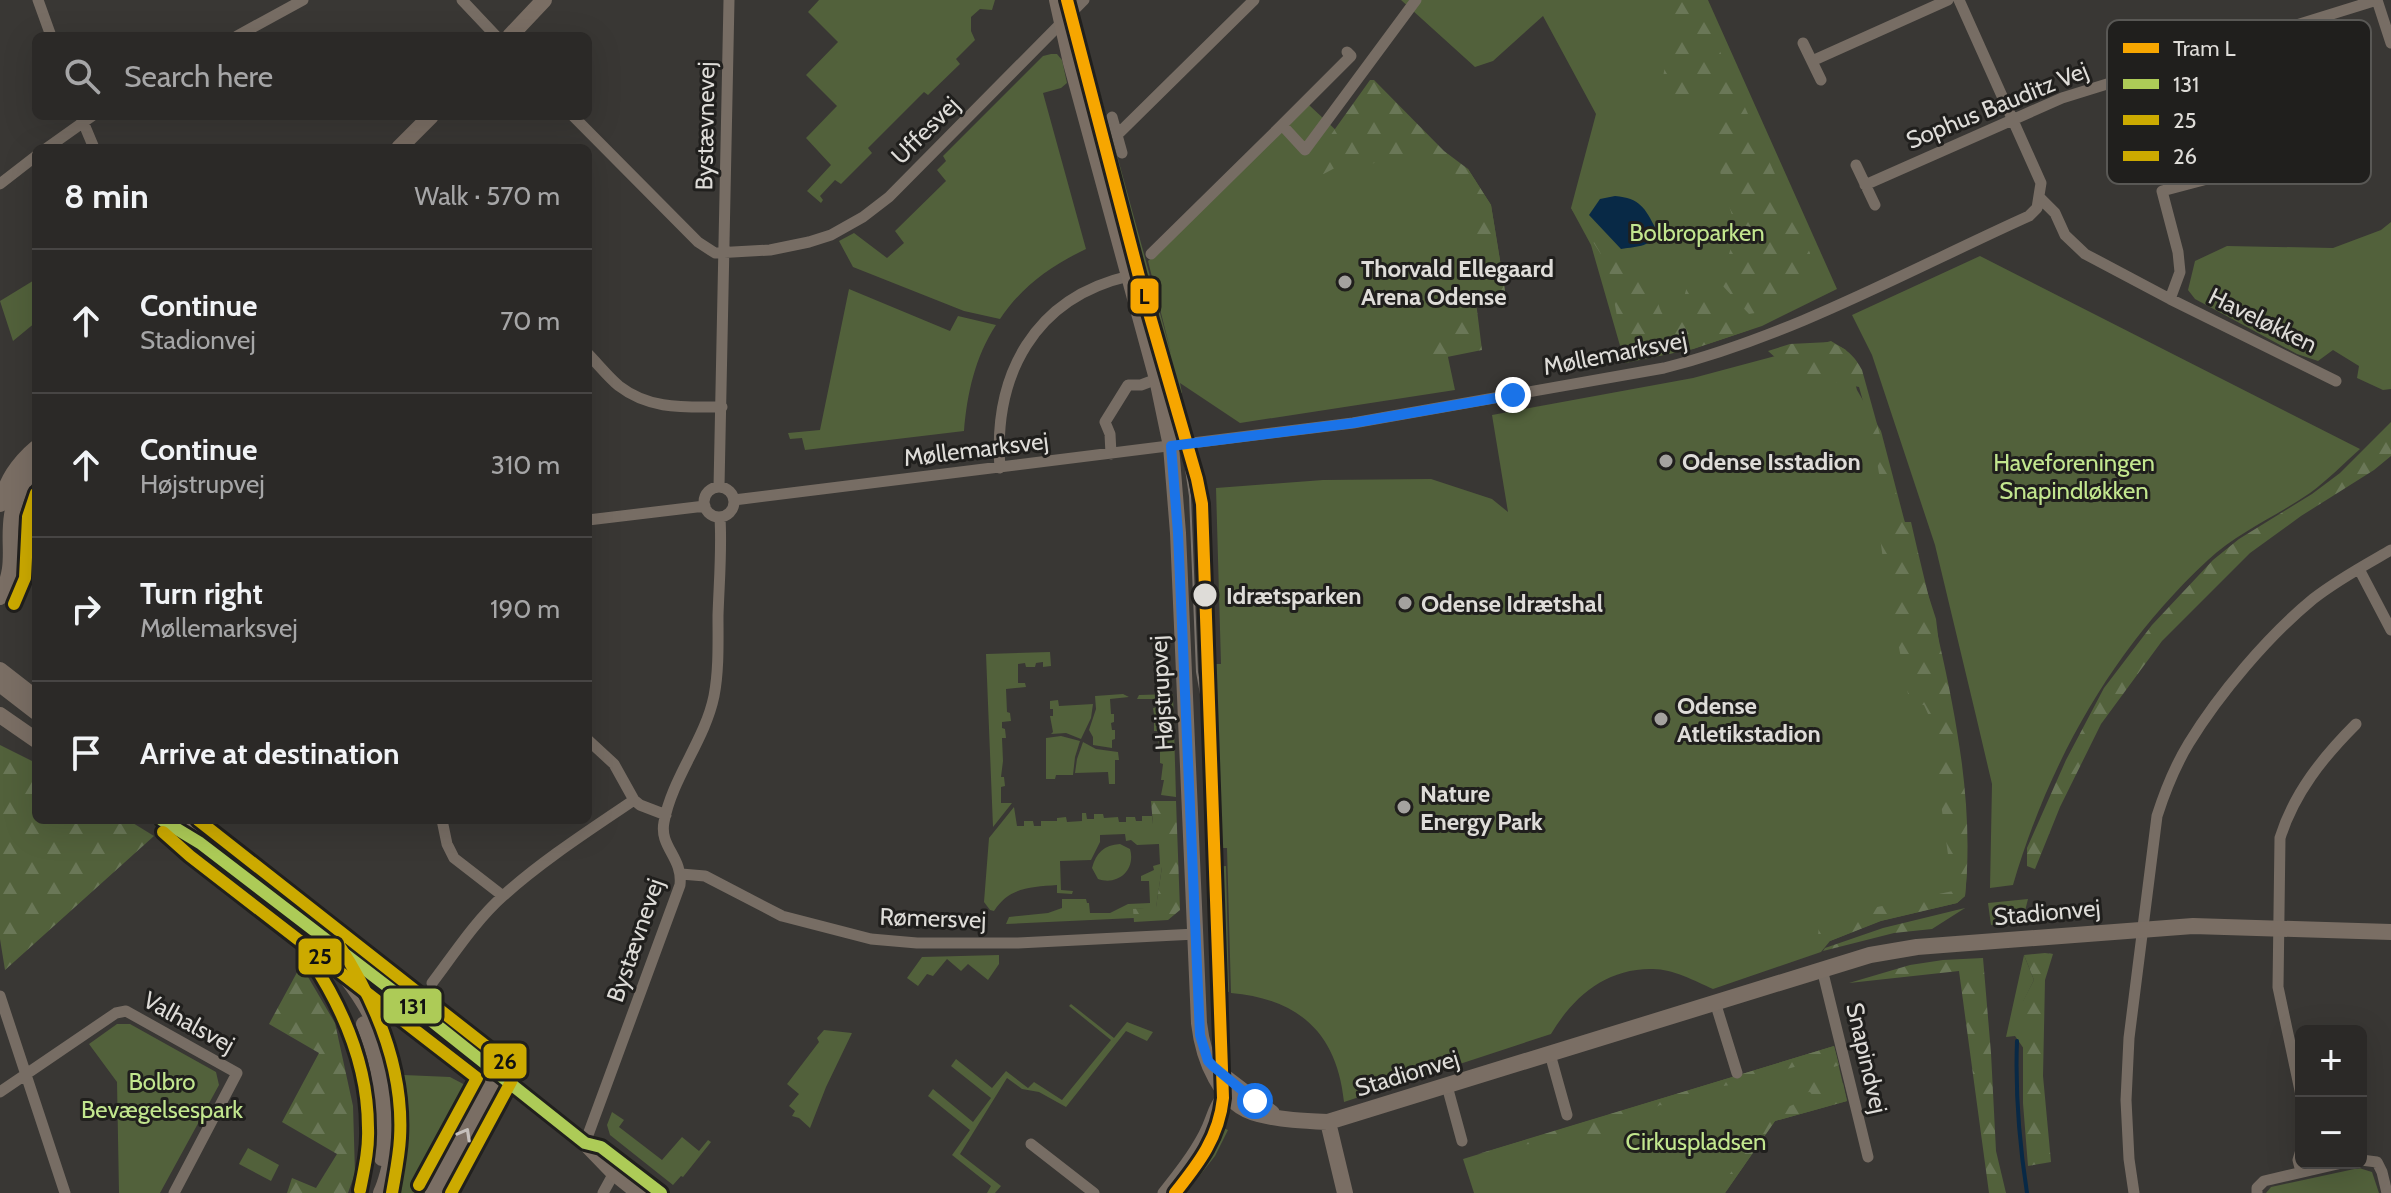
<!DOCTYPE html>
<html lang="en">
<head>
<meta charset="utf-8">
<style>
  body { margin:0; font-family:Cabin,sans-serif; background:#33312f; color:#f1f3f6 }
  .controls { position:absolute; right:24px; bottom:24px; display:grid; overflow:hidden; border-radius:12px; box-shadow:0 8px 32px #0002 }
  .controls button { width:72px; height:72px; display:grid; place-items:center; padding:0; border:0; border-bottom:2px solid #474544; background:#2b2927; color:#f1f3f6; font:40px sans-serif }
  .stop { position:absolute; width:24px; height:24px; margin:-18px; border:6px solid #1a73e8; border-radius:50%; background:#fff }
  .stop.end { background:#1a73e8; border-color:#fff; box-shadow:0 2px 8px #0008 }
  .list { margin:0; padding:0; list-style:none }
  h2 { display:flex; justify-content:space-between; align-items:center; height:104px; margin:0; padding:0 32px; font-size:34px }
  h2 small { font-size:26px; font-weight:400; color:#a6a6a7 }
  .list li { display:grid; grid-template-columns:52px 1fr auto; gap:24px; align-items:center; box-sizing:border-box; height:144px; padding:0 32px; border-top:2px solid #474544 }
  .list b { display:block; font-size:30px; white-space:nowrap }
  .list p { margin:0; font-size:26px; white-space:nowrap; color:#a6a6a7 }
  .list em { font-size:26px; font-style:normal; color:#a6a6a7 }
  .icon { flex:none; width:44px; height:44px; fill:none; stroke:currentColor; stroke-width:2; stroke-linecap:round; stroke-linejoin:round }
  .map { position:relative; flex:none; width:2391px; height:1193px; overflow:hidden }
  .search { position:absolute; background:#2b2927; box-shadow:0 8px 32px #0002; left:32px; top:32px; width:560px; height:88px; display:flex; align-items:center; gap:20px; box-sizing:border-box; padding:0 28px; border-radius:12px; color:#a6a6a7; font-size:30px }
  .panel { position:absolute; background:#2b2927; box-shadow:0 8px 32px #0002; left:32px; top:144px; width:560px; height:680px; border-radius:12px }
  .map>svg:first-child { display:block }
  .green { fill:#52613b }
  .forest { fill:url(#forest-firs) }
  .water { fill:#082946 }
  .lines { fill:none; stroke-linecap:round; stroke-linejoin:round }
  .stream { stroke:#082946; stroke-width:4 }
  .street { stroke:#776d64; stroke-width:11 }
  .secondary { stroke:#7a6e64; stroke-width:16 }
  .tram { stroke:#7a736c; stroke-width:2 }
  .bus-1-casing { stroke:#201f1d; stroke-width:18 }
  .bus-2-casing { stroke:#201f1d; stroke-width:18 }
  .bus-3-casing { stroke:#201f1d; stroke-width:18 }
  .bus-1 { stroke:#adcb57; stroke-width:12 }
  .bus-2 { stroke:#ca0; stroke-width:12 }
  .bus-3 { stroke:#ca0; stroke-width:12 }
  .tram-1-casing { stroke:#201f1d; stroke-width:18 }
  .tram-1 { stroke:#f7a600; stroke-width:12 }
  .oneway { stroke:#c5c0bb }
  .route { stroke:#1a73e8; stroke-width:10 }
  .poi-dot { fill:#a4a29f; stroke:#201f1d; stroke-width:3 }
  .stop-dot { fill:#dedcd8; stroke:#201f1d; stroke-width:3 }
  .labels { text-anchor:middle; dominant-baseline:central; stroke-width:6; stroke-linejoin:round; paint-order:stroke }
  .street-label { font-size:24px; fill:#dedcd8; stroke:#201f1d }
  .park-label { font-size:24px; fill:#c2e68e; stroke:#201f1d }
  .poi-label { font-size:24px; font-weight:bold; fill:#dedcd8; stroke:#201f1d; text-anchor:start }
  .stop-label { font-size:24px; font-weight:bold; fill:#dedcd8; stroke:#201f1d; text-anchor:start }
  .key { fill:#201f1d; stroke:#595855; stroke-width:2 }
  .key-label { font-size:22px; fill:#dedcd8 }
  .line-badge { stroke:#201f1d; stroke-width:3 }
  .pale-badge-label { font-size:22px; text-anchor:middle; font-weight:bold; fill:#111 }
</style>
</head>
<body>
<div class="map">
<svg width="2391" height="1193" viewBox="0 0 2391 1193">
  <defs>
    <pattern id="forest-firs" width="22" height="20" patternUnits="userSpaceOnUse" patternTransform="scale(2)"><rect width="22" height="20" fill="#52613b"/><path d="M5 1l3.5 6h-7zM16 11l3.5 6h-7z" fill="#6a7757"/></pattern>
  </defs>
  <rect width="100%" height="100%" fill="#393734"/>
  <path class="green" d="M819,0H995L992,10L980,9L971,17V31L975,40L956,59L960,64L928,95L924,92L868,148L872,153L841,184L835,180L820,196L823,200L821,203L807,191L831,165L806,138L837,106L806,75L838,42L808,12Z
    M1401,0H1708L1837,289L1762,326L1693,349L1625,363L1591,245L1571,208L1596,114L1543,16L1493,61L1475,67Z
    M1051,54H1057L1062,60L1067,83L1061,88L1043,93L1086,249C1052,265 1021,287 1000,319L964,311L853,267L839,241L854,233L887,258L904,243L895,231L946,181L937,170L946,161L943,156L1043,56Z
    M1091,60L1171,353L1148,261L1309,105L1355,148L1397,142L1468,169L1491,205L1506,297L1479,302L1469,318L1445,343L1455,390L1240,423L1180,383L1182,393H1169L1077,63Z
    M2391,222V389L2383,390L2357,378L2359,366L2333,350L2318,361L2297,354L2195,299L2188,290L2195,261L2227,246L2333,248L2381,230Z
    M1980,256L2360,449C2344,463 2328,480 2310,493C2277,516 2238,532 2208,560C2113,648 2049,762 2013,885L1990,888L1992,784L1976,716L1935,545L1872,355L1852,315Z
    M36,279V322L13,341L0,301Z
    M849,289L950,331L958,316L996,325C975,357 967,394 964,431L805,450L802,438L790,439L788,433L820,430Z
    M1831,341L1846,350L1857,390L1881,431L1904,519L1936,619L1967,871L1965,896L1957,903L1880,921L1830,941L1821,952L1713,989C1695,981 1673,969 1653,969C1606,968 1573,997 1551,1034L1344,1102C1337,1033 1299,999 1231,993L1227,848H1212L1205,664H1221L1216,488L1323,480L1431,479L1492,499L1508,512L1492,415L1693,378Z
    M1050,652L1051,666L1043,667V662L1036,663L1035,667H1026L1025,663L1018,664V683H1025L1026,687L1006,689L1007,712L1010,713L1011,721L1002,722V728L1005,729L1006,738H1002L1003,761L1001,777H1004L1005,786L1001,787V803H1012L993,827L986,654Z
    M1123,694L1129,697L1110,699L1111,714H1114V722L1111,723L1112,730H1115V739L1112,740V748L1093,745V737L1089,730L1096,709L1095,696Z
    M1173,694L1176,797L1161,795L1164,780H1161L1163,764L1160,763V748L1158,747L1160,731H1154V723L1157,722V715H1154L1153,708L1158,707L1157,699H1137L1139,695Z
    M1058,700L1059,706L1093,704L1091,718L1081,739L1066,733L1051,734L1053,732L1050,716H1053V709H1050V701Z
    M1061,736L1080,741L1075,757L1073,775H1056L1055,779H1046V738Z
    M1083,742L1096,749L1118,752L1119,760H1115V784H1109L1108,772L1075,773L1077,759Z
    M1014,807L1017,826H1024V821H1033L1034,826H1041V821H1057V818L1066,817L1067,822L1082,821V813H1086L1087,819H1094V814H1103L1104,818L1118,817L1119,822H1126V817H1135L1136,821H1142V816H1152L1153,824L1162,827V867L1156,908L1134,909V918L1006,924L1009,917L1048,913L1062,908V899H1086L1087,903H1089L1090,913H1110L1128,904L1150,903L1149,881H1141V876L1154,870L1153,866L1160,864L1159,844L1137,845L1131,840L1126,841L1125,834L1100,835V842L1091,860L1060,861L1061,890L1073,891L1072,894L1057,893V885C1031,887 1009,887 994,911L990,910L984,902L989,838Z
    M1120,844L1130,849C1136,870 1118,886 1098,879L1092,868C1096,853 1104,845 1120,844Z
    M1226,866L1229,992H1217L1213,867Z
    M2028,899L2022,923L1991,925L1988,903Z
    M999,955V964L988,980L968,964L961,971L947,959L933,976L927,974L918,986L907,978L922,957Z
    M2024,955L2034,980L2023,1002L2024,1049L2015,1036L2006,1037Z
    M1071,1004L1114,1038L1127,1022L1153,1032L1147,1041L1126,1031L1066,1107L1039,1092L1022,1089L1007,1078L960,1154L1001,1186L995,1193H987L991,1186L952,1155L970,1130L928,1096L933,1089L973,1122L991,1098L951,1066L956,1059L992,1088L1006,1071L1028,1088L1034,1082L1062,1100L1111,1040L1069,1006Z
    M117,1024H130L216,1072L219,1085L160,1193H119L117,1082L89,1044Z
    M824,1030L852,1033L826,1087L810,1128L799,1118L792,1116L795,1111L789,1106L799,1094L787,1084L819,1042L817,1038Z
    M1834,1046L1847,1101L1775,1121L1725,1193H1474L1463,1159Z
    M404,1075L450,1077L471,1088L417,1193H394C408,1154 412,1116 404,1075Z
    M612,1112L624,1120L619,1127L662,1160L682,1137L699,1151L708,1140L711,1142L683,1177L681,1176L673,1185L610,1135L607,1125Z
    M1216,1125L1228,1130L1215,1156L1186,1193H1171L1204,1149Z
    M248,1148L279,1165L271,1181L239,1164Z
    M2359,1168L2372,1172L2379,1193H2266L2271,1187Z"/>
  <path class="forest" d="M1667,0H1697L1752,123L1723,145L1714,142L1713,135C1748,91 1683,109 1668,88C1654,69 1678,55 1678,36C1678,25 1671,11 1667,0Z
    M1370,80H1374L1444,151L1468,169L1491,205L1506,297L1476,302L1482,350L1447,357L1448,368L1439,378L1420,349L1454,316L1471,285L1475,259L1468,199L1463,184L1452,169L1442,162L1426,159L1385,160L1360,167L1346,162L1318,177L1310,164Z
    M1758,136L1810,253C1810,298 1792,295 1755,313L1749,314L1721,284C1723,263 1736,246 1734,224C1732,207 1711,165 1724,151C1732,144 1749,140 1758,136Z
    M1571,208L1581,211L1648,275C1658,290 1656,315 1671,322L1679,315L1688,283L1701,280L1706,283L1744,318L1749,330L1693,349L1628,362L1622,345L1608,265Z
    M1830,342C1847,349 1854,355 1862,370L1897,496V502L1893,509L1885,508L1872,433L1859,387L1793,373L1768,351L1790,344Z
    M2391,422V456L2374,470L2301,516L2250,553L2162,641L2101,724L2060,807L2035,869L2027,866V848L2066,760L2104,688L2152,625L2213,560L2239,539L2312,494L2340,473Z
    M1899,522H1911C1938,641 1978,773 1965,896L1957,903L1881,921L1830,941L1818,936L1819,925L1863,910L1953,891L1929,716L1924,705L1910,704L1886,581L1879,530Z
    M0,745L36,763V820H128L154,836L5,970L0,939Z
    M1151,801H1176L1180,910L1168,920L1134,922L1133,909L1156,907L1162,867V828L1153,825Z
    M1965,908L1932,929L1894,933L1823,951L1825,948L1883,928Z
    M2045,953L2053,954L2045,980L2043,1076L2051,1162L2028,1166L2023,1103V1001L2034,980L2024,955Z
    M1983,958L1991,1053L1996,1151L2006,1193H1989L1959,971L1849,983L1910,965L1943,960Z
    M301,965L335,1023L353,1106L355,1173L348,1193H287L292,1178L316,1188L337,1154L282,1122L319,1053L269,1024Z
    M1834,1046L1839,1065L1834,1067L1830,1057L1751,1079L1755,1091L1738,1097L1730,1085L1710,1088L1690,1100L1668,1106L1660,1105L1642,1114L1619,1122L1611,1129L1610,1144L1605,1149L1588,1150L1578,1140L1554,1137L1545,1143L1517,1145L1478,1154Z
    M1817,1081L1820,1090L1843,1083L1847,1101L1775,1121L1725,1193H1716L1774,1113L1813,1096L1810,1092L1783,1094L1786,1091Z"/>
  <path class="water" d="M1615,196C1640,198 1645,208 1656,229C1653,248 1638,246 1621,249L1589,215L1600,199Z"/>
  <g class="lines">
    <path class="stream" d="M2017,1041C2015,1094 2019,1141 2027,1193"/>
    <path class="street" d="M38,0L51,36
      M462,0L496,36
      M2377,0L2391,43
      M237,36L303,0
      M1803,43L1821,80
      M1812,61L1948,0
      M573,116L698,242L715,253L770,250L809,242L831,235L863,217L889,197L1084,0
      M81,117L94,148
      M1112,117L1122,153
      M1282,125L1351,56L1347,52
      M1117,135L1254,0
      M47,148L92,116
      M1856,165L1875,205
      M0,184L36,156
      M1865,185L2062,98L2377,0
      M2040,198L2055,213L2065,235L2085,254L2170,299L2336,381
      M1151,254L1282,125L1305,150L1416,0
      M2170,299L2180,272L2178,252L2162,191L2230,173L2288,163L2355,162
      M588,354C598,364 608,377 619,386C650,410 685,407 722,407
      M1111,454L1110,434L1105,422L1128,385H1141L1157,379
      M1000,468C993,375 1034,298 1129,276
      M719,487L729,0
      M704 502a15 15 0 1 1 30 0a15 15 0 1 1-30 0Z
      M734,500L1353,423L1664,368C1792,336 1909,270 2029,216L2037,208L2041,183L1959,0
      M588,520L705,506
      M2359,569L2391,630
      M588,740L614,764L634,800L640,805L666,815
      M442,820L447,844L454,858L503,896
      M681,874L705,876L782,916L871,939L917,943H1018L1196,934
      M1822,969L1868,1157
      M432,983C454,954 476,920 503,896C543,860 590,830 634,800
      M0,996L65,1193
      M1715,1002L1737,1073
      M1550,1054L1567,1115
      M1447,1086L1462,1141
      M0,1092L116,1013L126,1011L237,1073L174,1193
      M2301,1095L2278,987L2280,838C2294,793 2323,757 2356,724
      M585,1143L680,885C683,857 659,847 664,822C672,778 705,740 714,696C719,670 718,642 718,616C719,583 722,550 720,518
      M1031,1144L1094,1193
      M2361,1160L2377,1162L2382,1172L2387,1193
      M2301,1172L2298,1160L2301,1150
      M603,1193L614,1173
      M1163,1193C1178,1174 1193,1155 1204,1134C1214,1115 1211,1108 1228,1089
      M2134,1193L2129,1159L2126,1100L2129,1038L2157,816C2165,791 2175,766 2189,743C2219,694 2268,636 2313,599C2337,580 2365,565 2391,550
      M2257,1193V1188L2264,1181L2342,1163"/>
    <path class="secondary" d="M1057,0L1071,63L1157,379L1171,446L1178,533L1199,1023C1203,1058 1220,1105 1258,1114C1281,1120 1305,1121 1328,1122L1870,955L1917,947L2193,926L2391,932
      M510,36L544,0
      M399,148L431,116
      M0,504C7,481 17,464 36,448
      M0,597C18,565 7,547 12,515C15,496 25,478 36,463
      M0,670L36,698
      M0,684L36,712
      M0,715L36,740
      M174,820L200,843L414,1007L585,1143L614,1173L639,1193
      M313,941C371,996 405,1064 394,1145C391,1161 388,1178 381,1193
      M364,1024C382,1066 386,1112 382,1158
      M1217,1071L1272,1113
      M1328,1122L1345,1193
      M598,1147L661,1193
      M433,1193L497,1074"/>
    <path class="tram" d="M1177,408L1190,496L1197,672L1212,755"/>
    <g class="bus-1-casing">
      <path id="bus-1" d="M162,820L200,843L414,1007L585,1143L601,1147L661,1193"/>
    </g>
    <g class="bus-2-casing">
      <path id="bus-2" d="M14,604L25,578L28,517L36,493
        M163,832L190,856L477,1078L419,1185
        M311,960C344,1010 368,1067 368,1128C369,1149 364,1170 360,1190"/>
    </g>
    <g class="bus-3-casing">
      <path id="bus-3" d="M198,820L510,1065L513,1072L512,1080L451,1193
        M337,942C375,1000 404,1068 400,1138C399,1157 395,1175 392,1193"/>
    </g>
    <use href="#bus-1" class="bus-1"/>
    <use href="#bus-2" class="bus-2"/>
    <use href="#bus-3" class="bus-3"/>
    <g class="tram-1-casing">
      <path id="tram-1" d="M1067,0L1143,292L1197,479L1202,504L1223,1098C1219,1137 1199,1163 1175,1193"/>
    </g>
    <use href="#tram-1" class="tram-1"/>
  </g>
  <defs><path id="oneway-chevron" d="M-2-3.5L2.5 0L-2 3.5" fill="none" stroke-width="1.6" stroke-linecap="round" stroke-linejoin="round" transform="scale(2)"/></defs>
  <use class="oneway" href="#oneway-chevron" transform="translate(465 1134) rotate(-61)"/>
  <g class="lines">
    <path class="route" d="M1255,1101L1214,1067L1208,1061L1200,1035L1178,533L1171,446L1353,423L1513,395"/>
  </g>
  <g class="poi-dot">
    <circle cx="1345" cy="282" r="8"/>
    <circle cx="1666" cy="461" r="8"/>
    <circle cx="1405" cy="603" r="8"/>
    <circle cx="1661" cy="719" r="8"/>
    <circle cx="1404" cy="807" r="8"/>
  </g>
  <circle class="stop-dot" cx="1205" cy="595" r="13"/>
  <g class="labels">
    <g class="street-label">
      <text transform="translate(1997 105) rotate(-22)">Sophus Bauditz Vej</text>
      <text transform="translate(705 126) rotate(-89)">Bystævnevej</text>
      <text transform="translate(925 130) rotate(-45)">Uffesvej</text>
      <text transform="translate(2263 320) rotate(26)">Haveløkken</text>
      <text transform="translate(1615 353) rotate(-11)">Møllemarksvej</text>
      <text transform="translate(976 449) rotate(-7)">Møllemarksvej</text>
      <text transform="translate(1161 693) rotate(-93)">Højstrupvej</text>
      <text transform="translate(2047 912) rotate(-5)">Stadionvej</text>
      <text transform="translate(933 918) rotate(2)">Rømersvej</text>
      <text transform="translate(635 940) rotate(-71)">Bystævnevej</text>
      <text transform="translate(189 1022) rotate(29)">Valhalsvej</text>
      <text transform="translate(1867 1058) rotate(77)">Snapindvej</text>
      <text transform="translate(1407 1073) rotate(-17)">Stadionvej</text>
    </g>
    <g class="park-label">
      <text x="1697" y="232">Bolbroparken</text>
      <text x="2074" y="462">Haveforeningen<tspan x="2074" dy="28">Snapindløkken</tspan></text>
      <text x="162" y="1081">Bolbro<tspan x="162" dy="28">Bevægelsespark</tspan></text>
      <text x="1696" y="1141">Cirkuspladsen</text>
    </g>
    <g class="poi-label">
      <text x="1361" y="268">Thorvald Ellegaard<tspan x="1361" dy="28">Arena Odense</tspan></text>
      <text x="1682" y="461">Odense Isstadion</text>
      <text x="1421" y="603">Odense Idrætshal</text>
      <text x="1677" y="705">Odense<tspan x="1677" dy="28">Atletikstadion</tspan></text>
      <text x="1420" y="793">Nature<tspan x="1420" dy="28">Energy Park</tspan></text>
    </g>
    <g class="stop-label">
      <text x="1226" y="595">Idrætsparken</text>
    </g>
  </g>
  <rect x="2107" y="20" width="264" height="164" rx="12" class="key"/>
  <rect x="2123" y="43" width="36" height="10" fill="#f7a600"/>
  <rect x="2123" y="79" width="36" height="10" fill="#adcb57"/>
  <rect x="2123" y="115" width="36" height="10" fill="#ca0"/>
  <rect x="2123" y="151" width="36" height="10" fill="#ca0"/>
  <g class="key-label">
    <text x="2173" y="56">Tram L</text>
    <text x="2173" y="92">131</text>
    <text x="2173" y="128">25</text>
    <text x="2173" y="164">26</text>
  </g>
  <g class="line-badge">
    <rect x="1129" y="277" width="31" height="38" rx="8" fill="#f7a600"/>
    <rect x="297" y="937" width="46" height="39" rx="8" fill="#ca0"/>
    <rect x="382" y="987" width="61" height="38" rx="8" fill="#adcb57"/>
    <rect x="482" y="1042" width="46" height="38" rx="8" fill="#ca0"/>
  </g>
  <g class="pale-badge-label">
    <text x="1144" y="304">L</text>
    <text x="320" y="964">25</text>
    <text x="413" y="1014">131</text>
    <text x="505" y="1069">26</text>
  </g>
</svg>
<div class="controls">
<button>+</button>
<button>−</button>
</div>
<div class="stop" style="left:1255px;top:1101px"></div>
<div class="stop end" style="left:1513px;top:395px"></div>
<div class="search"><svg class="icon" aria-label="search" viewBox="0 0 24 24"><circle cx="10" cy="10" r="6"/><path d="M15 15l6 6"/></svg>Search here</div>
<section class="panel">
<h2>8 min<small>Walk · 570 m</small></h2>
<ul class="list">
<li><svg class="icon" aria-label="ahead" viewBox="0 0 24 24"><path d="M12 20V5M6 11l6-6 6 6"/></svg><div><b>Continue</b><p>Stadionvej</p></div><em>70 m</em></li>
<li><svg class="icon" aria-label="ahead" viewBox="0 0 24 24"><path d="M12 20V5M6 11l6-6 6 6"/></svg><div><b>Continue</b><p>Højstrupvej</p></div><em>310 m</em></li>
<li><svg class="icon" aria-label="right" viewBox="0 0 24 24"><path d="M7 20v-9h11M14 6l5 5-5 5"/></svg><div><b>Turn right</b><p>Møllemarksvej</p></div><em>190 m</em></li>
<li><svg class="icon" aria-label="arrive" viewBox="0 0 24 24"><path d="M6 21V4h12l-3 4 3 4H6"/></svg><div><b>Arrive at destination</b></div></li>
</ul>
</section>
</div>
</body>
</html>
